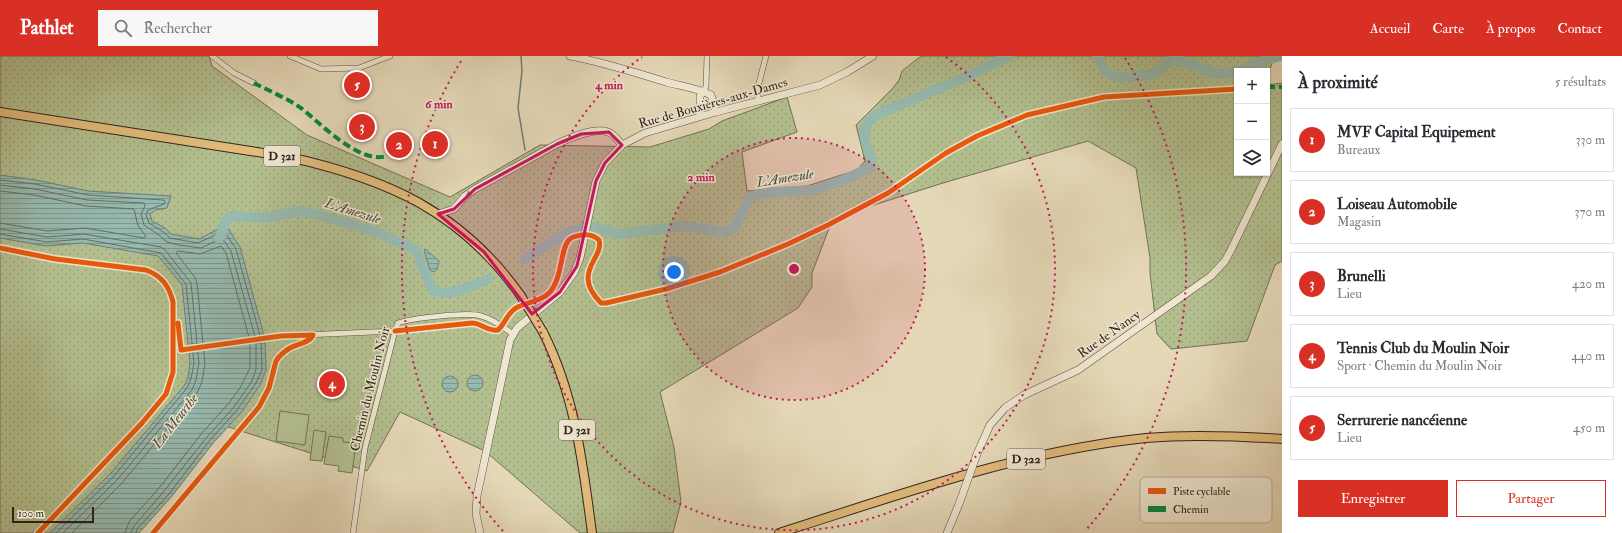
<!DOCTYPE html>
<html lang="fr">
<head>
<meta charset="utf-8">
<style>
  body { margin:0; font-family:"IM FELL Double Pica",serif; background:#f7f7f7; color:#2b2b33 }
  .controls { position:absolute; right:12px; top:12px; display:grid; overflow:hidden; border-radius:0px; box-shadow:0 1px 3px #0004 }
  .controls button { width:36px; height:36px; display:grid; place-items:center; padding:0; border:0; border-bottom:1px solid #e1e1e2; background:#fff; color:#2b2b33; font:20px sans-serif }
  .scale { position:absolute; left:12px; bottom:10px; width:82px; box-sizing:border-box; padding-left:4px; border:2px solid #31241d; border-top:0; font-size:11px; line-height:14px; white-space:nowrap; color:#31241d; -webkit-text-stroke:3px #eee6d0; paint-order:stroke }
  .you { position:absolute; left:674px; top:216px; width:14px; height:14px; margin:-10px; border:3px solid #fff; border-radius:50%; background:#1a73e8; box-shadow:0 0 0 6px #1a73e833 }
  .badge { display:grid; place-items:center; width:26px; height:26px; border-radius:50%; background:#d93025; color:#fff; font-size:13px; font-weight:700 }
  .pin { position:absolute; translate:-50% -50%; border:2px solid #fff; box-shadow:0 1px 4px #0006 }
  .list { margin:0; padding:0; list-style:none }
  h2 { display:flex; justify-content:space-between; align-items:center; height:52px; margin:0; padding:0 16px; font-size:17px }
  h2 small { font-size:13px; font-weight:400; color:#7c7c81 }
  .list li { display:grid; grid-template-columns:26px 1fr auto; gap:12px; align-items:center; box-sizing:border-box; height:64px; margin:0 8px 8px; padding:0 8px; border:1px solid #e1e1e2; border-radius:0px }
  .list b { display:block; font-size:15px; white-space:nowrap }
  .list p { margin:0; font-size:13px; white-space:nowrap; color:#7c7c81 }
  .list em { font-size:13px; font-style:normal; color:#7c7c81 }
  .actions { display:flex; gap:8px; padding:12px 16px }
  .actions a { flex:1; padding:9px 0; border:1px solid #d93025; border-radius:0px; text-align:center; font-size:14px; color:#d93025 }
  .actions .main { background:#d93025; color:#fff }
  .icon { flex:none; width:22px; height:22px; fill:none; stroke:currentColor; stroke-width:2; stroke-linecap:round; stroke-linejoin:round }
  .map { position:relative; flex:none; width:1282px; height:477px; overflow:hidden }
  header { display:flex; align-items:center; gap:24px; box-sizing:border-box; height:56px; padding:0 20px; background:#d93025; color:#fff }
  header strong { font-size:19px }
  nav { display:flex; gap:22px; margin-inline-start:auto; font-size:14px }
  .search { width:280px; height:36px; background:#f7f7f7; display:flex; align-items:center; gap:10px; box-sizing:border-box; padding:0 14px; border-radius:0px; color:#7c7c81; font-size:15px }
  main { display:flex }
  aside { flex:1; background:#fff }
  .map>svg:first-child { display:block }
  .grass { fill:url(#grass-dots); stroke:#727256 }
  .garden { fill:#b3bf8f; stroke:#727256 }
  .water { fill:url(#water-rules); stroke:#6e7e75 }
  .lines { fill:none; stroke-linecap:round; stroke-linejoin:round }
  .shore { stroke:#646f66; stroke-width:1 }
  .stream { stroke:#6e7e75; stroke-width:1.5 }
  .river { stroke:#96baaf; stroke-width:10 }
  .minor-casing { stroke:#5e5144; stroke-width:6 }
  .tertiary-casing { stroke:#5e5144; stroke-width:8 }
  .primary-casing { stroke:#31241d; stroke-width:10 }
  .minor { stroke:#eee6d0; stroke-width:5 }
  .tertiary { stroke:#eee6d0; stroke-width:7 }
  .primary { stroke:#e2bc7c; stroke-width:8 }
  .tertiary-bridge-casing { stroke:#5e5144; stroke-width:8; stroke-linecap:butt }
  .primary-bridge-casing { stroke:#31241d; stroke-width:10; stroke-linecap:butt }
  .tertiary-bridge { stroke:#eee6d0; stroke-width:7 }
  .primary-bridge { stroke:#e2bc7c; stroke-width:8 }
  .quiet { stroke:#00873e; stroke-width:4; stroke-dasharray:8 4; stroke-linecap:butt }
  .cycleway-casing { stroke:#eee6d0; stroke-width:8 }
  .cycleway { stroke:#e8590c; stroke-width:5 }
  .oneway { fill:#908576 }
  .marked { fill:#c2185b; fill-opacity:0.2; stroke:#c2185b; stroke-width:3; stroke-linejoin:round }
  .ring { fill:none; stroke:#c2185b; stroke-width:2; stroke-dasharray:2 4 }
  .labels { text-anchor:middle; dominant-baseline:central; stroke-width:3; stroke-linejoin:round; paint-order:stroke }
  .shield { fill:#eee6d0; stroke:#6a5e53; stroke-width:1 }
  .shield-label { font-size:12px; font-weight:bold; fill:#31241d }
  .street-label { font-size:13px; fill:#31241d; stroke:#eee6d0 }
  .water-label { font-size:14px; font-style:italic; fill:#4a4a42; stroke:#eee6d0 }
  .key { fill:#eee6d0; stroke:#b5ac9a; stroke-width:1 }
  .key-label { font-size:11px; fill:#31241d }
  .centre { fill:#c2185b; stroke:#eee6d0; stroke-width:2 }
  .ring-label { font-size:12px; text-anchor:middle; font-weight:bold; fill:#c2185b; stroke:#eee6d0; stroke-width:3; stroke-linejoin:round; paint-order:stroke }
</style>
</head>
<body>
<header>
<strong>Pathlet</strong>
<div class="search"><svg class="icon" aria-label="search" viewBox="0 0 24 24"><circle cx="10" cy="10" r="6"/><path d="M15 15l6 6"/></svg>Rechercher</div>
<nav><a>Accueil</a><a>Carte</a><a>À propos</a><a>Contact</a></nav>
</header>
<main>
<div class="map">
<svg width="1282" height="477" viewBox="0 0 1282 477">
  <defs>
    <pattern id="grass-dots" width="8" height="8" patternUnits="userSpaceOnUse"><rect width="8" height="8" fill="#b3bf8f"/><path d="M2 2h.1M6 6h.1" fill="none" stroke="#9aa47b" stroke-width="1.8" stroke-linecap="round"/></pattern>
    <pattern id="water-rules" width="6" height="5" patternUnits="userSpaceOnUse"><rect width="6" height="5" fill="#96baaf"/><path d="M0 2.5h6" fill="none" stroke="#7b978e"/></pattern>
  </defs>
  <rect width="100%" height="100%" fill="#e5d8b7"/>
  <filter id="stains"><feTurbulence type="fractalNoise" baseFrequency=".005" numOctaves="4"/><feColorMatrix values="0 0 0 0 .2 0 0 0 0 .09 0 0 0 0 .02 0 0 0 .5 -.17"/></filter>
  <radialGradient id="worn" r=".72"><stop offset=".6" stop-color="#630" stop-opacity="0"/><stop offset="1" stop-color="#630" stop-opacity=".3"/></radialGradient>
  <path class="grass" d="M0,0H209L212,10L307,79L450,141L540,89L650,91L709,73L722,65L787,41L797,76L742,96L747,135L807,130L857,114L865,105L856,69L893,32L899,24L902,15L921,0H1275L1267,20V15H1237V117H1267V29L1282,27V205L1275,209L1247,285L1171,293L1157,278L1150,217V202L1136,112L1088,85L943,127L833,162L812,217V231L798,252L660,336L674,391L681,446L673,477H580L485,395L400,356L367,415L222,369L103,477H0Z"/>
  <path class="garden" d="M280,355L309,359L305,389L276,385Z
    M314,374L326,376L322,405L310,404Z
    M329,380L343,382V386L356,387L352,417L338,415L339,410L324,408Z"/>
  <path class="water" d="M0,119L36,124L88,135L171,140L167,152L156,154L150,158L152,165L165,172L171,178L199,183L224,170L227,171L240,191L265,283L266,314L260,329L241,357L214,386L172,440L139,477H50L111,417L184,330L188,322L190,307L182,229L158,200L83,187L46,190L0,182Z
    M425,193L439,205L437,213L433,216L430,214L424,194Z
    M467 327a8 8 0 1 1 16 0a8 8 0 1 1-16 0Z
    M442 328a8 8 0 1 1 16 0a8 8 0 1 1-16 0Z"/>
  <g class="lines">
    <path class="shore" d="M0,124L35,128L88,139L163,144L165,145L164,148L148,154L146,159L149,167L162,175L170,182L198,187L224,175L236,193L261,283L262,314L256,327L237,354L210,384L169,438L137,473L136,477
      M0,129L35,133L87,144L144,147L145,150L141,158L144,169L159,179L167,186L179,189L201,192L222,182L231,195L256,284V313L252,325L234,351L207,381L165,434L134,470L131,477
      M0,135L34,139L86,150L134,153L138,170L146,180L144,182L85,172L47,175L0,167
      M0,173L47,181L84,178L161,191L165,194L191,227L199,307L196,324L192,334L118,423L63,477
      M0,178L47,186L83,183L161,197L186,228L194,307L191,323L187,332L114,420L56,477
      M72,477L122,427L197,337L202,326L205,308L197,227L194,220L176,197L178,195L200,198L221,190L226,197L250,285V312L240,332L229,347L202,377L160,431L129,466L125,477"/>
    <path class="stream" d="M521,0L522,15L518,52L525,94"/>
    <path class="river" d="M1098,0L1106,16L1117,21L1152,19L1173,4L1186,6L1216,18L1237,16
      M1239,15L1253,8L1280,0
      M219,182C225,175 222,164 231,160L263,162L301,155L323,160L376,176L416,194L432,234C450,242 471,230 488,223
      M525,203L566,177L583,172L595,171L619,178L684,170L725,176L735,171L749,142L752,140L773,136L814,134L846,123L868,112L872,107C868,86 855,74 876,59L962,23L1009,0"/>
    <g class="minor-casing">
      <path id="minor" d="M212,0L234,17L254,27
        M290,0L321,13L359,12L390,0
        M703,35L706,31L707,0
        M758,45V31L766,0
        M281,280L395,275
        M353,477L365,392L395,275L398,267C412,262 468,256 481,260C493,263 503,271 513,278"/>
    </g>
    <g class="tertiary-casing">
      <path id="tertiary" d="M570,0C603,6 634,16 666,26C681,30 697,32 711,39L716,56
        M700,60V40L703,35
        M438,158L454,153L465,140L475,133L557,88C570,82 594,71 608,76C614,78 618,84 622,89
        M977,398L990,369L1005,352L1024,339L1078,314L1211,220L1225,205L1231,194L1282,88
        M480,477L476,458L477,440L510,284L517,272L560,236L574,217L580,202L596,125L605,107L622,89L645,77L716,56L820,29L847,16L873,0
        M947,477L959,448"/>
    </g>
    <g class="primary-casing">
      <path id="primary" d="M0,56L289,101C387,123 461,155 521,240
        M543,276C575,339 583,408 592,477
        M779,477C899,439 1020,395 1146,382C1191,378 1237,380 1282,383"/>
    </g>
    <use href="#minor" class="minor"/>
    <use href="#tertiary" class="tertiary"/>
    <use href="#primary" class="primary"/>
    <g class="tertiary-bridge-casing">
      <path id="tertiary-bridge" d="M959,448L977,398"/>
    </g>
    <g class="primary-bridge-casing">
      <path id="primary-bridge" d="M521,240L543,276"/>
    </g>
    <use href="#tertiary-bridge" class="tertiary-bridge"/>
    <use href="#primary-bridge" class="primary-bridge"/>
    <path class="quiet" d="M254,27C269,35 287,42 301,52C320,67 360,109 387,100
      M1267,31H1282"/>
    <g class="cycleway-casing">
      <path id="cycleway" d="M0,192L55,203L146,214C162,220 169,230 173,246V316L166,338L142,367L38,477
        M178,267L181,294L281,280L313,279
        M395,275L472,267C481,267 489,276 498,274C505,268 507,257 516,252C526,246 540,246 549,237C563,223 560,190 570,183C573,180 578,180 582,179C588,178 594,179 599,184C605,202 570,216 601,247H606L666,233L720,216L788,188L828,169L888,137L946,97L977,80L1027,59L1104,41L1237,33
        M153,477L259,351L269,332L276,305C279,300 285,295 290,292C297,288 310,287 313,279"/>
    </g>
    <use href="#cycleway" class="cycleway"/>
  </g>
  <defs><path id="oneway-solid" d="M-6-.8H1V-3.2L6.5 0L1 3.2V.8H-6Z"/></defs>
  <use class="oneway" href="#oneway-solid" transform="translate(471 136) rotate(144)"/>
  <path class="marked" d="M609,76L622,89L605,107L596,125L577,210L560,236L532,258L484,196L438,158L454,153L475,133L557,88L581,78Z"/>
  <circle cx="794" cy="213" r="131" fill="#c2185b" fill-opacity=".12"/>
  <g class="ring">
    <circle cx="794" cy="213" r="131"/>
    <path d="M946 1A261 261 0 1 1 642 1"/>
    <path d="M503 475A392 392 0 0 1 463 2M1125 2A392 392 0 0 1 1085 475"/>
  </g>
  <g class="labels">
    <g class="shield">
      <rect x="264" y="90" width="36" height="20" rx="3"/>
      <rect x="559" y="364" width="36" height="20" rx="3"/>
      <rect x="1007" y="393" width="38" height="20" rx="3"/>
    </g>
    <g class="shield-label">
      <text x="282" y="100">D 321</text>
      <text x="577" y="374">D 321</text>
      <text x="1026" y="403">D 322</text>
    </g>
    <g class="street-label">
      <text transform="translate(713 47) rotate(-16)">Rue de Bouxières-aux-Dames</text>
      <text transform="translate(1109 278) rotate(-35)">Rue de Nancy</text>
      <text transform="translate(370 333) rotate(-76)">Chemin du Moulin Noir</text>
    </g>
    <g class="water-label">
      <text transform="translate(785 122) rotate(-9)">L'Amezule</text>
      <text transform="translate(353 155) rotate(17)">L'Amezule</text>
      <text transform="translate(175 365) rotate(-52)">La Meurthe</text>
    </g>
  </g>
  <rect x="1140" y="421" width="132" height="46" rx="6" class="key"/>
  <rect x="1148" y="432" width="18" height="6" fill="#e8590c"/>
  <rect x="1148" y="450" width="18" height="6" fill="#00873e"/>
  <g class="key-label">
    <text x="1173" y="439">Piste cyclable</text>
    <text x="1173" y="457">Chemin</text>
  </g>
  <circle cx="794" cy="213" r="6" class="centre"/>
  <g class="ring-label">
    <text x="609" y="33">4 min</text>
    <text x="439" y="52">6 min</text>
    <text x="701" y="125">2 min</text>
  </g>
  <rect width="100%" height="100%" filter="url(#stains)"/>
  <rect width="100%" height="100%" fill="url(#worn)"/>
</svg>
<div class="controls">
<button>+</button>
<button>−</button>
<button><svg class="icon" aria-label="layers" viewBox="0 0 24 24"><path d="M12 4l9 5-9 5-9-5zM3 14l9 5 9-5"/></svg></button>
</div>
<div class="scale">100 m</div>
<div class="you"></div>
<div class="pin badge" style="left:435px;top:88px">1</div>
<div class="pin badge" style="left:399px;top:89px">2</div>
<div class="pin badge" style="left:362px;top:71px">3</div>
<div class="pin badge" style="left:332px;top:328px">4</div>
<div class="pin badge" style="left:357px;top:29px">5</div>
</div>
<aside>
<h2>À proximité<small>5 résultats</small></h2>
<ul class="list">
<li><span class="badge">1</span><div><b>MVF Capital Equipement</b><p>Bureaux</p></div><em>330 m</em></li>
<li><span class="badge">2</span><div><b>Loiseau Automobile</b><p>Magasin</p></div><em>370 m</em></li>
<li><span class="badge">3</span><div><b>Brunelli</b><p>Lieu</p></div><em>420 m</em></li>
<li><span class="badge">4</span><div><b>Tennis Club du Moulin Noir</b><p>Sport · Chemin du Moulin Noir</p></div><em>440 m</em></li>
<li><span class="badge">5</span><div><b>Serrurerie nancéienne</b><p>Lieu</p></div><em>450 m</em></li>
</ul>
<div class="actions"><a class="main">Enregistrer</a><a>Partager</a></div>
</aside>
</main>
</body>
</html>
